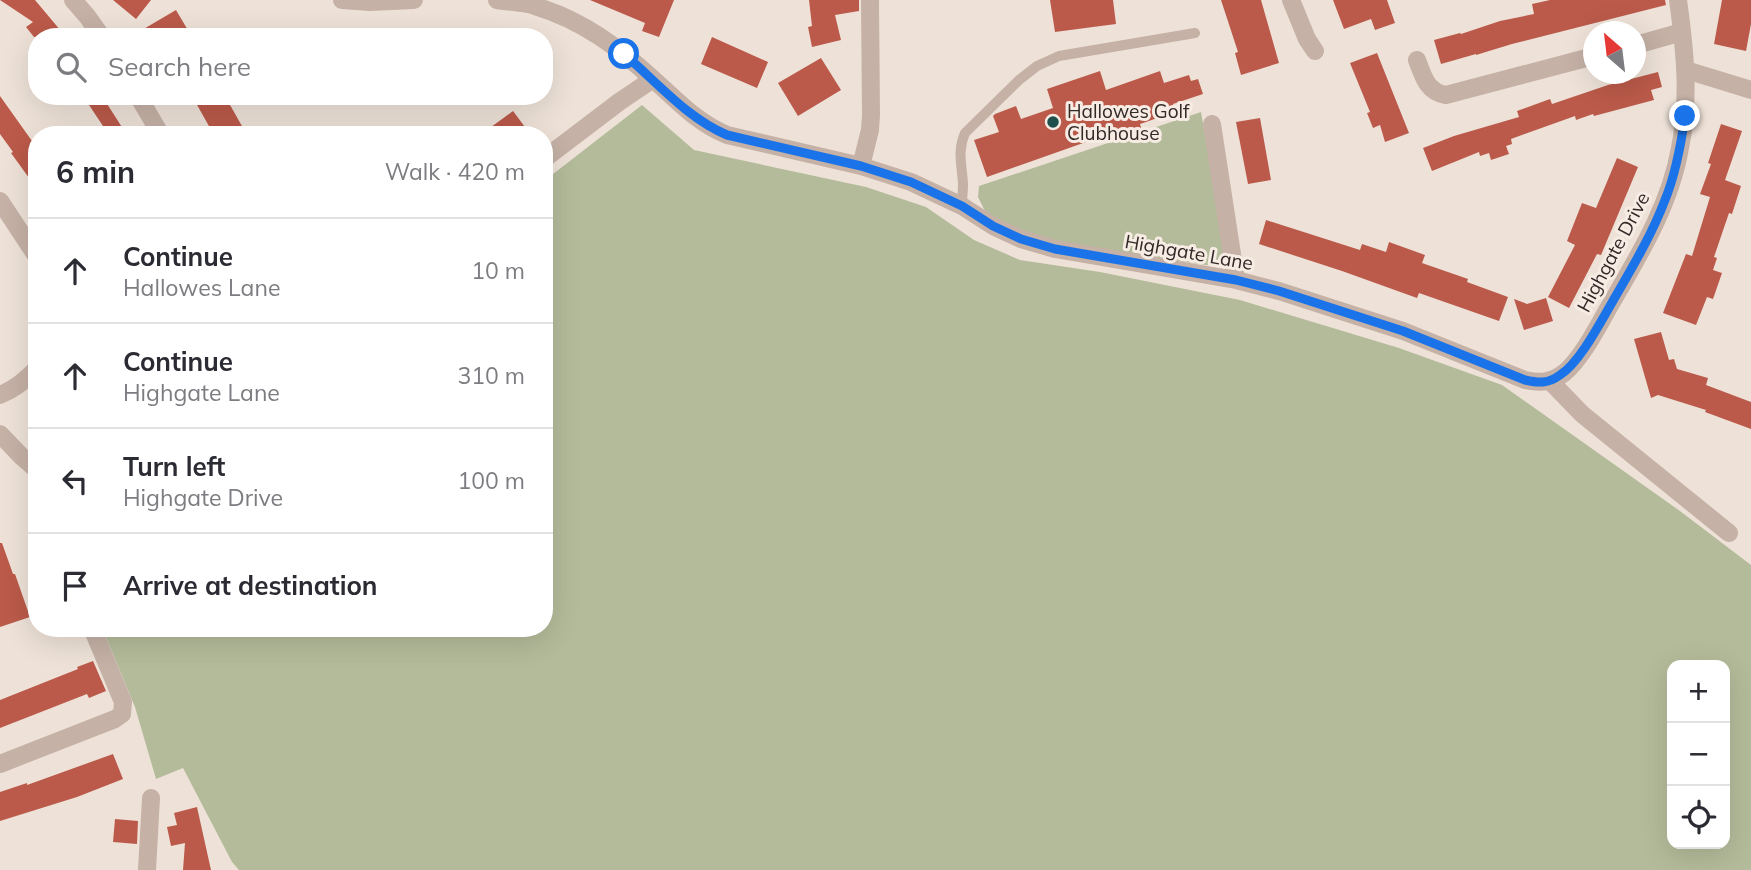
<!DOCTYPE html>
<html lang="en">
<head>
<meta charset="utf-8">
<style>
  body { margin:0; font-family:Mulish,sans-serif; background:#f7f7f7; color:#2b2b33 }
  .controls { position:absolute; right:21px; bottom:21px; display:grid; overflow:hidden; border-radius:14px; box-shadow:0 7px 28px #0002 }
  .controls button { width:63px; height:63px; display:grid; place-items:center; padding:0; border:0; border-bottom:2px solid #e1e1e2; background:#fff; color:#2b2b33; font:35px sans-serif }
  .compass { position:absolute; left:1583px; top:21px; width:63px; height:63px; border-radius:50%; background:#fff; box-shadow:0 7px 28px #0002; rotate:332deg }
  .stop { position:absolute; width:21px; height:21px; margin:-16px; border:5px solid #1a73e8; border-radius:50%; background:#fff }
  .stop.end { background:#1a73e8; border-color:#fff; box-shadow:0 2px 7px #0008 }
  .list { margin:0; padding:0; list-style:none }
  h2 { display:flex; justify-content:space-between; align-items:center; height:91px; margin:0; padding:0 28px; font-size:30px }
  h2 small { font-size:23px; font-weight:400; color:#7c7c81 }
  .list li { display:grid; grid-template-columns:46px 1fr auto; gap:21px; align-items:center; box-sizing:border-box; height:105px; padding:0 28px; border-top:2px solid #e1e1e2 }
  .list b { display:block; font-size:26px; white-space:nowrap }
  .list p { margin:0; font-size:23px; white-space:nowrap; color:#7c7c81 }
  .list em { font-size:23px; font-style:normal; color:#7c7c81 }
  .icon { flex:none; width:38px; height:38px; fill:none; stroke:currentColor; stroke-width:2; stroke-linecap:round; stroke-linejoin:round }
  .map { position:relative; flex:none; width:1751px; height:870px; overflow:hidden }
  .search { position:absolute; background:#fff; box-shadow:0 7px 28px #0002; left:28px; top:28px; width:525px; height:77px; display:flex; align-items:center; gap:18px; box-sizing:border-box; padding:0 24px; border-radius:28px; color:#7c7c81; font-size:26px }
  .panel { position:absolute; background:#fff; box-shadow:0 7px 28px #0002; left:28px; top:126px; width:525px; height:511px; border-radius:28px }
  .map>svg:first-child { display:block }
  .green { fill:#b4bb9a; fill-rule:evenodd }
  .building { fill:#bb5a4a }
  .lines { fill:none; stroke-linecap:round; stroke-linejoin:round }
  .service { stroke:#c5b1a6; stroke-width:10 }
  .minor { stroke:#c5b1a6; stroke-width:18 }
  .route { stroke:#1a73e8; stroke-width:9 }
  .poi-dot { fill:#1f4f4d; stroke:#f7ece4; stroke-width:2.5 }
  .labels { text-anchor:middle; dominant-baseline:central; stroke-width:6; stroke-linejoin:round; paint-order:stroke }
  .poi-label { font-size:19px; fill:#322826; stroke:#f7ece4; text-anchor:start }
  .street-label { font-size:19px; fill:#322826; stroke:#f7ece4 }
</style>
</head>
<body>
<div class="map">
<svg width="1751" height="870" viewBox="0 0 1751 870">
  <rect width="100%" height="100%" fill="#eee2d8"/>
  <path class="green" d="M642,105L694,150L866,187L926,207L974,240L1020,260L1100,272L1240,300L1399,348L1502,385L1680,511L1751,565V870H239L232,862L183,768L156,779L135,707L102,628H544V181ZM1672,665H1725V844H1672Z
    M1201,112L1228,268L1077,247L1035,237L999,222L986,213L978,197L979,186Z"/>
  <path class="building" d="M0,0H35L66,37H34L26,27L33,22Z
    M113,0H151L136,19Z
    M590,0H674L659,37L642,31L645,23Z
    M809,0H859V11L835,15L841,40L812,47L808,27L812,26Z
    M1050,0H1113L1116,24L1055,32Z
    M1221,0H1261L1279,63L1241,75L1235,53L1238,52Z
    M1333,0H1387L1395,23L1375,30L1371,19L1344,29Z
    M1550,0H1665L1666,5L1512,44L1476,55V54L1441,64L1434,40L1460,33L1461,34L1500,21L1534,14L1532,4Z
    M1722,0H1751V24L1746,51L1714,44Z
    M176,10L192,37H130Z
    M712,37L768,62L757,88L701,64Z
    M1377,53L1409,133L1385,142L1380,125L1373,128L1367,113L1370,112L1350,63Z
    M821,58L841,90L798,116L778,83Z
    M1100,71L1106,90L1160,71L1164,83L1189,75L1191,81L1198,79L1203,94L1173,104L1175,112L1140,124L1142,131L1122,138L1120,130L987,177L974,140L999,132L993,116L995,114L1016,106L1021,119L1053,108L1047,89Z
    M1658,72L1662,87L1651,90L1654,100L1594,116L1593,114L1576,120L1575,116L1511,139L1512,144L1506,146L1509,154L1491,160L1489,153L1480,156L1479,152L1432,171L1423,148L1454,136L1519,117L1517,111L1550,99L1552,104L1608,85Z
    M0,96L37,148V189L11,153L13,152L0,134Z
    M83,96H102L127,135H109Z
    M192,96H225L247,135H214Z
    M513,111L531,135H480Z
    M1260,118L1271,180L1248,184L1236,122Z
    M1721,124L1742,131L1725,180L1741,186L1732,214L1729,213L1714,257L1717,258L1713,270L1722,273L1713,299L1707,297L1696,325L1663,313L1686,254L1692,256L1710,197L1700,194L1711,164L1708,163Z
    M1617,158L1638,167L1601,255L1597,254L1569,308L1548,297L1575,245L1567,241L1582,203L1596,208Z
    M1266,220L1360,250L1362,244L1386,252L1389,242L1425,255L1422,263L1468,279L1467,282L1508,297L1499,321L1419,293L1417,298L1342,271L1259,244Z
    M1546,298L1553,321L1524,330L1514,299L1527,304Z
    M1661,332L1669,360L1674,359L1677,369L1708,378L1706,385L1751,402V429L1705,412L1706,410L1658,395L1651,398L1634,339Z
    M0,543H2L13,574H15L30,617L0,627Z
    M93,661L106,691L89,698L87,694L0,728V700L78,669L77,667Z
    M113,754L123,779L77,797L0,821V792L27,783V785Z
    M197,807L211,870H183L185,843L171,846L167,827L177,825L174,813Z
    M115,819L138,821L137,844L113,842Z"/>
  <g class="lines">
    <path class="service" d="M962,206C962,199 963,191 963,184C962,165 957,151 965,133L1019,80L1037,66L1059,56L1195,33"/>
    <path class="minor" d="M73,0L87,16L102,37
      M342,0L370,2L414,0
      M497,0C509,2 523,2 535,6C582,20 618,47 654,80C678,101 696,122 727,135L861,166L911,182L962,206L993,226L1021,239L1055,249L1236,280L1279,291L1403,331L1525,380C1540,383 1551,383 1564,373C1581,359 1598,327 1609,307C1638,257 1670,206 1680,148C1690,99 1685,50 1678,0
      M1291,0L1307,39L1315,51
      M1636,45L1682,32
      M1417,60C1423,76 1427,92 1446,95L1594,56
      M1686,70L1751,90
      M138,96L161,135
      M1212,124L1236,280
      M544,159L619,102L653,79
      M861,166L870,130L871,115L870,0
      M0,201L37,257
      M1550,381L1582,414L1729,533
      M0,395C15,389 26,380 37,368
      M0,434L22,457L37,470
      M0,764L115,719L122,714L123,702L92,628
      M147,870L151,798"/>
  </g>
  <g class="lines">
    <path class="route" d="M624,54C657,82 687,118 727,135L861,166L911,182L962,206L993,226L1021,239L1055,249L1236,280L1279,291L1403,331L1525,380C1539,383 1548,384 1560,375C1579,363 1599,325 1610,306C1630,271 1651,237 1665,200C1676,173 1681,145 1685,116"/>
  </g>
  <circle class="poi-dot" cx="1053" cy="122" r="7"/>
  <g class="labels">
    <g class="poi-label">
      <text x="1067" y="111">Hallowes Golf<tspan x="1067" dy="22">Clubhouse</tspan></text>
    </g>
    <g class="street-label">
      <text transform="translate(1189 252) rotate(10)">Highgate Lane</text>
      <text transform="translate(1613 252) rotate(-62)">Highgate Drive</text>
    </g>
  </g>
</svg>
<div class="controls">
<button>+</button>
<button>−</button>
<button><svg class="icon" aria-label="locate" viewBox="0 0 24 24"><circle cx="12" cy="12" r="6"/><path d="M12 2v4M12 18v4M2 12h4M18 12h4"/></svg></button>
</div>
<svg class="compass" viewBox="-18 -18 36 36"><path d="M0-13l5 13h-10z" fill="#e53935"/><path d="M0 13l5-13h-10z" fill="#7c7c81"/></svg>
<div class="stop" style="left:624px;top:54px"></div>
<div class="stop end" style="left:1685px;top:116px"></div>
<div class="search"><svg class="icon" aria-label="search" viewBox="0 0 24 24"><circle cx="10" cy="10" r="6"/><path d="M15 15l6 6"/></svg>Search here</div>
<section class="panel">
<h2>6 min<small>Walk · 420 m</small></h2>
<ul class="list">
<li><svg class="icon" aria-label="ahead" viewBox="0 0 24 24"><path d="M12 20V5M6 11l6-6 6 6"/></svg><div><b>Continue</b><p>Hallowes Lane</p></div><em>10 m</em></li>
<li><svg class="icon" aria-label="ahead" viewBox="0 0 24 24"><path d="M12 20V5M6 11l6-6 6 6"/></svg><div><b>Continue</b><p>Highgate Lane</p></div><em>310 m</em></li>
<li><svg class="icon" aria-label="left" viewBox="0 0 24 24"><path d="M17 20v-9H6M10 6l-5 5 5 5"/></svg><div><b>Turn left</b><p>Highgate Drive</p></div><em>100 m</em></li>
<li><svg class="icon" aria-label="arrive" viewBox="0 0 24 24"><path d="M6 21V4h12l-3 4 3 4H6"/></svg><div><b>Arrive at destination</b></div></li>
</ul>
</section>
</div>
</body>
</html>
